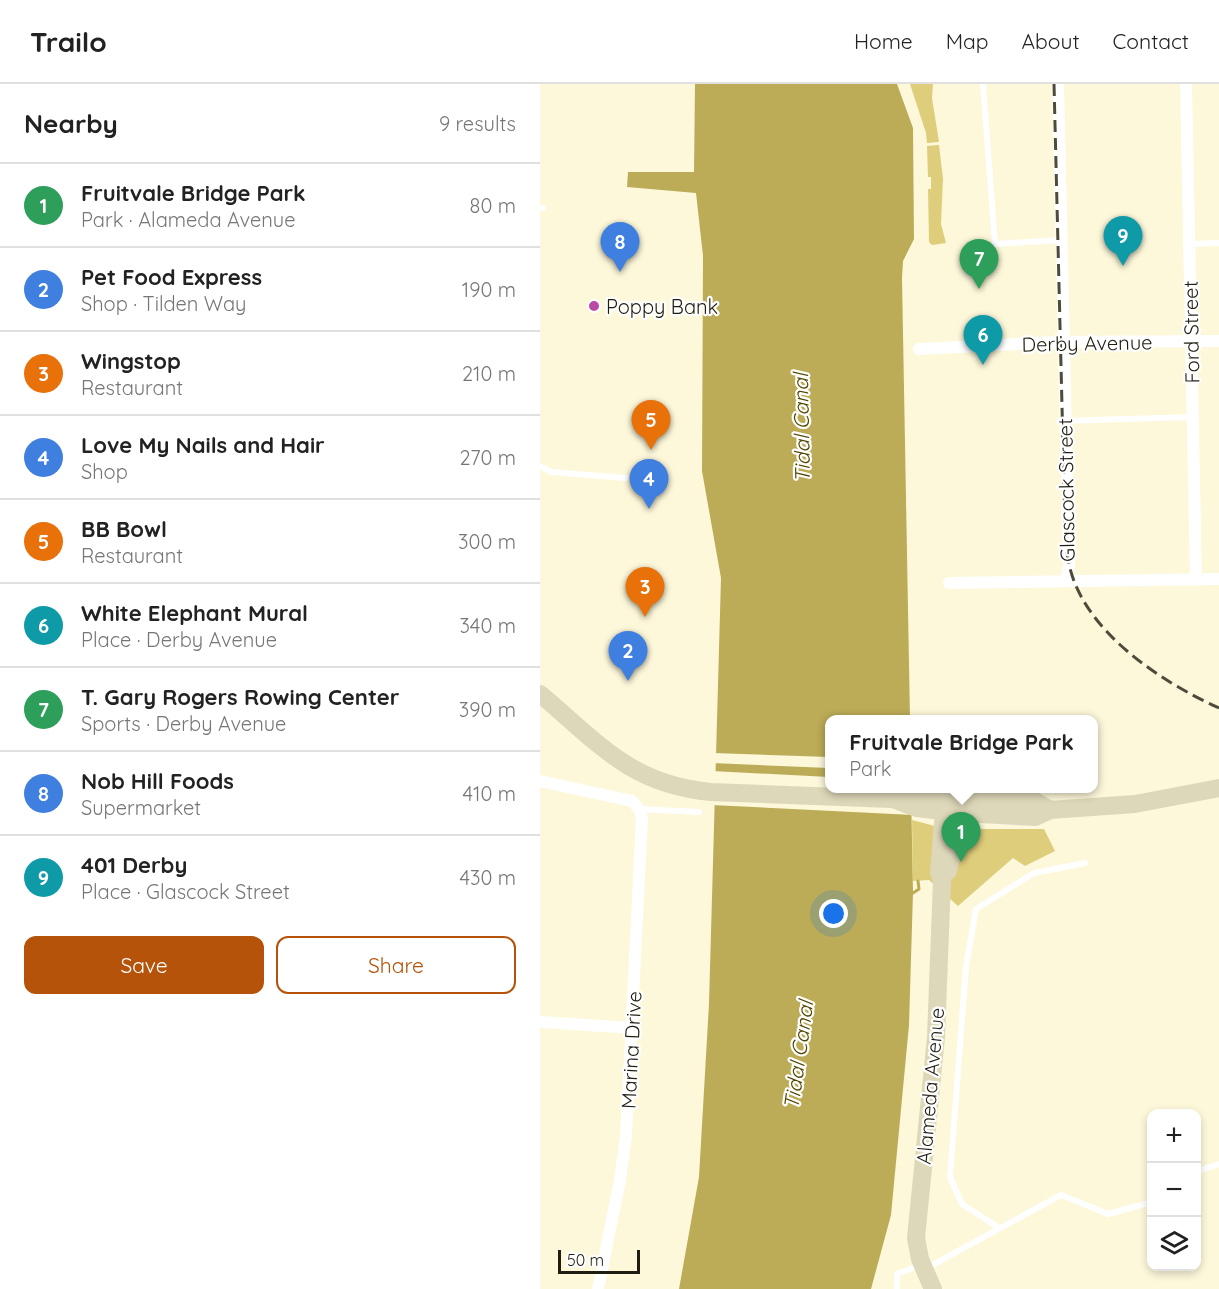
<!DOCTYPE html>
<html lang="en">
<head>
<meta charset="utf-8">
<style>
  body { margin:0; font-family:Quicksand,sans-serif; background:#f2f2f2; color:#222 }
  .controls { position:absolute; right:18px; bottom:18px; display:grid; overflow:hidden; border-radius:12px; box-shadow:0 3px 9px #0003 }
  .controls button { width:54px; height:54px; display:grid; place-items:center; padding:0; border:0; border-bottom:2px solid #e0e0e0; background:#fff; color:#222; font:30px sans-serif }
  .scale { position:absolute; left:18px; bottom:15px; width:82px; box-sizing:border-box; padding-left:6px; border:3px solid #1f1d12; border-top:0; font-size:16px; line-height:21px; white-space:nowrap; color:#1f1d12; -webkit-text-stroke:4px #fff; paint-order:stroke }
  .you { position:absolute; left:294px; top:830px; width:21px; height:21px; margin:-15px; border:4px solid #fff; border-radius:50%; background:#1a73e8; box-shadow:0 0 0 9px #1a73e833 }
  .badge { display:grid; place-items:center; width:39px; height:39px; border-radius:50%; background:#b45309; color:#fff; font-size:20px; font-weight:700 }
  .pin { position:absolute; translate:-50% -50px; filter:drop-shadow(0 2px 3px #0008) }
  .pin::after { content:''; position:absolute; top:32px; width:21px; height:18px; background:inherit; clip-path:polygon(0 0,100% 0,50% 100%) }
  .popup { position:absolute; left:285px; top:631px; width:273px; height:78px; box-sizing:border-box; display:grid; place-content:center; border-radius:12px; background:#fff; filter:drop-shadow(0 2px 4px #0005); font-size:20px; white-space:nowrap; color:#767676 }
  .popup b { font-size:22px; color:#222 }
  .popup::after { content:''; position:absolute; left:50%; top:100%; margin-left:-12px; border:12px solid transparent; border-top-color:#fff }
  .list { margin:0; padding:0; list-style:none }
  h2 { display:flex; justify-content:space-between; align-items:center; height:78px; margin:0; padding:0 24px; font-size:26px }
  h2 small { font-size:20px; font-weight:400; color:#767676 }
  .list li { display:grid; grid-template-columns:39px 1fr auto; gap:18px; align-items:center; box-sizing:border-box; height:84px; padding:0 24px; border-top:2px solid #e0e0e0 }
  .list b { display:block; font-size:22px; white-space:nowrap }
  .list p { margin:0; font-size:20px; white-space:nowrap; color:#767676 }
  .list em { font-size:20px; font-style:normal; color:#767676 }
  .actions { display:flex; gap:12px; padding:18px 24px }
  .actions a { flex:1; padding:14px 0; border:2px solid #b45309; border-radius:12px; text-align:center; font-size:21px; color:#b45309 }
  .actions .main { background:#b45309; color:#fff }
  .icon { flex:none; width:33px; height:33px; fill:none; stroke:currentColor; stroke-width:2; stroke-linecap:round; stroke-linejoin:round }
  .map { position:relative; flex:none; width:679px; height:1205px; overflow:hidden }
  header { display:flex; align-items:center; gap:36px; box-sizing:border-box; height:84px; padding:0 30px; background:#fff; border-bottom:2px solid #e0e0e0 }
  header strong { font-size:28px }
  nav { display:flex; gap:33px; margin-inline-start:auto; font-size:21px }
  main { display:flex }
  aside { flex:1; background:#fff }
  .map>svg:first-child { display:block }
  .green { fill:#dece7c }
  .water { fill:#bcac57 }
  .pier { fill:#fdf8da }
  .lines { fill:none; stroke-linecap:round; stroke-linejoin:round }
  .stream { stroke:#bcac57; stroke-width:3 }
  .lane { stroke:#fff; stroke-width:6 }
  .street { stroke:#fff; stroke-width:12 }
  .secondary { stroke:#ded8ba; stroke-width:18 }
  .rail { stroke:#4d4b3c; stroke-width:3; stroke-dasharray:12 6; stroke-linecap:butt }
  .poi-dot { fill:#bc4aa5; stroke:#fff; stroke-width:2 }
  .labels { text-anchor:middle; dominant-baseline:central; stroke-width:4.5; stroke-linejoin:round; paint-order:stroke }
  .poi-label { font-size:20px; fill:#1f1d12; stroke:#fff; text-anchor:start }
  .street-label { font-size:20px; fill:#1f1d12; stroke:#fff }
  .water-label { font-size:21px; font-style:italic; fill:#524700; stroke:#fff }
</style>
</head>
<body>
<header>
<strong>Trailo</strong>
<nav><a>Home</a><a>Map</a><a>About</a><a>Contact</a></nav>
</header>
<main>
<aside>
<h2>Nearby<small>9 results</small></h2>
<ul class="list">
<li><span class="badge" style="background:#2e9e5b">1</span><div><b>Fruitvale Bridge Park</b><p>Park · Alameda Avenue</p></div><em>80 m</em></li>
<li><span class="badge" style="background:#3f7fe0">2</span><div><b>Pet Food Express</b><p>Shop · Tilden Way</p></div><em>190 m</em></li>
<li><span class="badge" style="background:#e8710a">3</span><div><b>Wingstop</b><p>Restaurant</p></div><em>210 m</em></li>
<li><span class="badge" style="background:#3f7fe0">4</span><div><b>Love My Nails and Hair</b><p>Shop</p></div><em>270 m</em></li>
<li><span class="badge" style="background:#e8710a">5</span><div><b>BB Bowl</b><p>Restaurant</p></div><em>300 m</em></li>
<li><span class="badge" style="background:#0f9aa8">6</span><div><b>White Elephant Mural</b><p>Place · Derby Avenue</p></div><em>340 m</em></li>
<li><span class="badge" style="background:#2e9e5b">7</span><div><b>T. Gary Rogers Rowing Center</b><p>Sports · Derby Avenue</p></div><em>390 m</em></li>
<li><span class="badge" style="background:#3f7fe0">8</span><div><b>Nob Hill Foods</b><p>Supermarket</p></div><em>410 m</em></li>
<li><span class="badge" style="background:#0f9aa8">9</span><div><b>401 Derby</b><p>Place · Glascock Street</p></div><em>430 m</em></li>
</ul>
<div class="actions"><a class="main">Save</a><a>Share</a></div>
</aside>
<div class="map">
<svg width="679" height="1205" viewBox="0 0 679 1205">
  <rect width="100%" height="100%" fill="#fdf8da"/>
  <path class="green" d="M370,0H393L392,14L399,58L387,59L386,49Z
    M399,61L403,95L401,140L406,159L392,161L389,158L388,105H391V93H388L387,62Z
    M372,736L429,751L438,745H504L515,767L485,782L473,774L418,822L389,796L373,797Z"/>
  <path class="water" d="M155,0H357L373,44L374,155L363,177L362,194L370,635L289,636V704L371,705L373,808L369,941L351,1131L331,1205H139L159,1093L169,920L181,494L162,387L163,172L156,109L87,103L88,88H154Z"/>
  <path class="pier" d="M173,669L289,673V684L172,679Z
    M172,687L289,693V704H374L373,731L171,721Z"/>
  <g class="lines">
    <path class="stream" d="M370,811L379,805L378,797"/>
    <path class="lane" d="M443,0L455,160L522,156
      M0,124H3
      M650,160L679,159
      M519,337L653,333
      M0,382L11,388L86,394
      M99,725L159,728
      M656,1092L660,1086L679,1080
      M459,1144L422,1120L410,1093L426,882L436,825L494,789L545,779
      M387,1184L521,1111L568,1130L612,1118
      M357,1205V1190L381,1181"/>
    <path class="street" d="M518,0L529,482L526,496
      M646,0L656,496
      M379,265L517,258L679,257
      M409,499L679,495
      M0,697L92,717L99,725L102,734L86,1052L80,1096L58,1205
      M0,938L93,944"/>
    <path class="secondary" d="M0,610C59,659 89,700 171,708L351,715L379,709L495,717L510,726
      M353,715L377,724L420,729L495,733L510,726L595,720L679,704
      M408,787L420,729L417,718
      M393,1205L380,1175L376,1154L396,953L402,796L399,788L404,727L415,712"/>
    <path class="rail" d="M514,0L525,443C526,455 526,468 529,480C543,547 621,598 679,624"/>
  </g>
  <circle class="poi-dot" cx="54" cy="222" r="6"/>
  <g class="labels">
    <g class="poi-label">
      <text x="66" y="222">Poppy Bank</text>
    </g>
    <g class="street-label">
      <text transform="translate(651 248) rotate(-91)">Ford Street</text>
      <text transform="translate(547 259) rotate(-1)">Derby Avenue</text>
      <text transform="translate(526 406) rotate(-91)">Glascock Street</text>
      <text transform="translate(91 966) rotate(-87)">Marina Drive</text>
      <text transform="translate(390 1002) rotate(-85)">Alameda Avenue</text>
    </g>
    <g class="water-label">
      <text transform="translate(261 344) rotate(-91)">Tidal Canal</text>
      <text transform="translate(258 971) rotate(-82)">Tidal Canal</text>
    </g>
  </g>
</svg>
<div class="controls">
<button>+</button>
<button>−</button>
<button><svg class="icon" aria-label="layers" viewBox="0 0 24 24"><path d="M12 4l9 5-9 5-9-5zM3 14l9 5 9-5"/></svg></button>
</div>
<div class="scale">50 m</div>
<div class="you"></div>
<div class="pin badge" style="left:421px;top:778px;background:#2e9e5b">1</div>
<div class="popup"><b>Fruitvale Bridge Park</b>Park</div>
<div class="pin badge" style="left:88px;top:597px;background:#3f7fe0">2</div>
<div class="pin badge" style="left:105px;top:533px;background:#e8710a">3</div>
<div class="pin badge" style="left:109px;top:425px;background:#3f7fe0">4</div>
<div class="pin badge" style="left:111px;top:366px;background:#e8710a">5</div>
<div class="pin badge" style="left:443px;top:281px;background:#0f9aa8">6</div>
<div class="pin badge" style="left:439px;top:205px;background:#2e9e5b">7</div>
<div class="pin badge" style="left:80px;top:188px;background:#3f7fe0">8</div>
<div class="pin badge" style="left:583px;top:182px;background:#0f9aa8">9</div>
</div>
</main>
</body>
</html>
